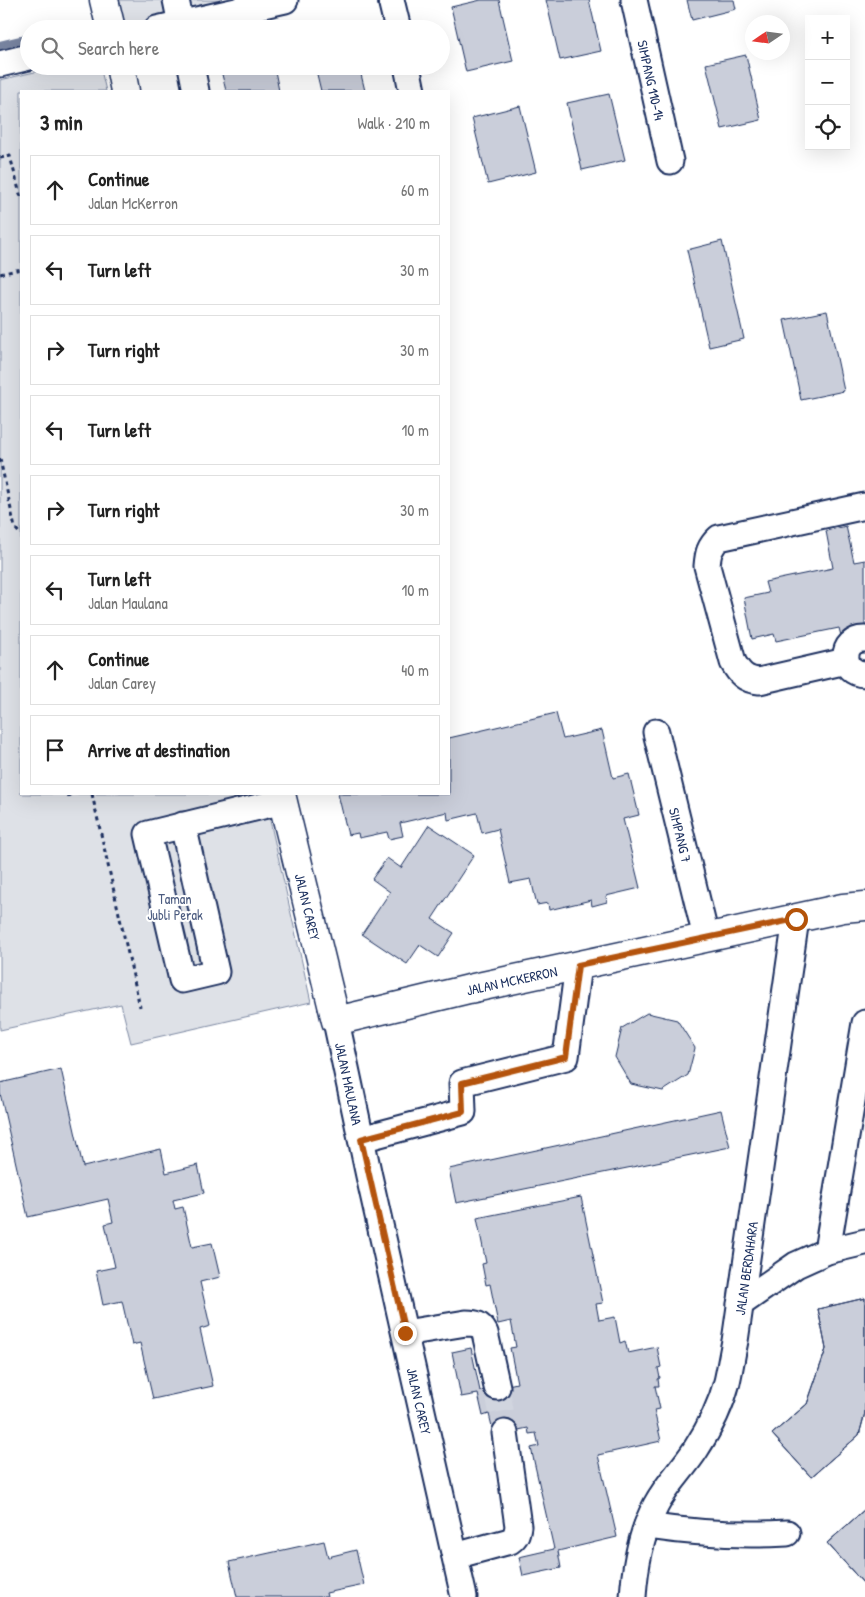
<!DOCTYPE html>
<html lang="en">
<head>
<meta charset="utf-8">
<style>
  body { margin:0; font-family:"Patrick Hand",sans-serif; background:#f6f6f6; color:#222 }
  .controls { position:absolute; right:15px; top:15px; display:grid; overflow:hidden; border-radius:0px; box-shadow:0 5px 20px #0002 }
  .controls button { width:45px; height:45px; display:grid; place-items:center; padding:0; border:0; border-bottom:1px solid #e0e0e0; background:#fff; color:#222; font:25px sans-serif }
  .compass { position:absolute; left:745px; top:15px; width:45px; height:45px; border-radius:50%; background:#fff; box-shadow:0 5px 20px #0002; rotate:257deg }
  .stop { position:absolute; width:15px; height:15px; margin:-11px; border:4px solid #b45309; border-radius:50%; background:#fff }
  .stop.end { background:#b45309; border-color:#fff; box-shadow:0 1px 5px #0008 }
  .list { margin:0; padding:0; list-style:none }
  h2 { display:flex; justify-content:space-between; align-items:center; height:65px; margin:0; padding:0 20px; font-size:21px }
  h2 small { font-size:16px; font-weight:400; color:#767676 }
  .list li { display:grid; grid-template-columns:32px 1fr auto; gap:15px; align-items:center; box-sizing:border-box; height:70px; margin:0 10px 10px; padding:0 10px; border:1px solid #e0e0e0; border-radius:0px }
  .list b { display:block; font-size:19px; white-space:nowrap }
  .list p { margin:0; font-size:16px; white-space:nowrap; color:#767676 }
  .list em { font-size:16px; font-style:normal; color:#767676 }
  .icon { flex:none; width:28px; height:28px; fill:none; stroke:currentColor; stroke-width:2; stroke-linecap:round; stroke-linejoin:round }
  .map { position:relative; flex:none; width:865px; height:1597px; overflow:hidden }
  .search { position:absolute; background:#fff; box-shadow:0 5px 20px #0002; left:20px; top:20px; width:430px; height:55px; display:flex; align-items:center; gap:12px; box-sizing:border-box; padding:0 18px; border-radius:28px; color:#767676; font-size:19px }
  .panel { position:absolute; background:#fff; box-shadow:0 5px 20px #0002; left:20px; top:90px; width:430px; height:705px; border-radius:0px }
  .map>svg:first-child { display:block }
  .green { fill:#dee1e7; stroke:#7c88a2 }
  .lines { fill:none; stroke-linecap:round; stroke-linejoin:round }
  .stream { stroke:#77839f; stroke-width:8 }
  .building { fill:#caceda; stroke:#1b2f5e }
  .minor-tunnel { stroke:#d1d5df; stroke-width:25; stroke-dasharray:25 12; stroke-linecap:butt }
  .minor-casing { stroke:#1b2f5e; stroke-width:29 }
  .major-casing { stroke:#1b2f5e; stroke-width:31 }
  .path { stroke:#1b2f5e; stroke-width:3; stroke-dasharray:4 4; stroke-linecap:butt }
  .minor { stroke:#fff; stroke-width:25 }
  .major { stroke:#fff; stroke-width:28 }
  .route { stroke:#b45309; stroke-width:6 }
  .labels { text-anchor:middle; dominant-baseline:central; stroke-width:4; stroke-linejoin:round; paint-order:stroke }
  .street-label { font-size:14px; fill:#1b2f5e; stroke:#fff }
  .park-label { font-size:14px; fill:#4c5c80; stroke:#fff }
</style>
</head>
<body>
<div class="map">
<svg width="865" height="1597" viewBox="0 0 865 1597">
  <rect width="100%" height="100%" fill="#fff"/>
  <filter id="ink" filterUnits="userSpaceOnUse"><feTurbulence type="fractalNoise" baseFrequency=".02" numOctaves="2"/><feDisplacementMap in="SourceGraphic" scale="10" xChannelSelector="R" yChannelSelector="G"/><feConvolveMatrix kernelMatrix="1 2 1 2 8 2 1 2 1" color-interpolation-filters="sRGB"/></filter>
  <g filter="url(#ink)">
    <path class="green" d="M104,0H284L155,29H111Z
      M61,66H100L106,91H21V794H264L311,1002L131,1043L121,1004L0,1030V80Z"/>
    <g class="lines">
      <path class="stream" d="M74,29L86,26
        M0,45L29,38"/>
    </g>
    <path class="building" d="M481,0H499L513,61L466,72L451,7Z
      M546,0H589L601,51L560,60Z
      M687,0H734L736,9L692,20Z
      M746,55L761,120L722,129L706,64Z
      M220,66H274L279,91H226Z
      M315,66H359L365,91H321Z
      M609,94L625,160L582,170L567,103Z
      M520,106L536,172L488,184L472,118Z
      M722,241L744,339L709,347L687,250Z
      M827,311L844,391L801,400L784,320Z
      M846,526L854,562L865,560V650L861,653L844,648L839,628L776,641L774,634L752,639L744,598L768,593L765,582L833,568L826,531Z
      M556,713L563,739L602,730L613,778L629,774L639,815L623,819L640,888L606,896L607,902L592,906L591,900L549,910L548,903L537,905L531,879L510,883L498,829L482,833L477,813L448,820L447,812L400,823L403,836L389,839L387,832L359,838L358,833L348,835L338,794H449V738Z
      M429,825L474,855L432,919L454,933L438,957L420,945L407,964L362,934L390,892L372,879L387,858L401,868Z
      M647,1013L677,1020L695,1048L688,1075L663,1091L631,1084L615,1057L622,1028Z
      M61,1069L83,1167L161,1149L166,1173L198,1165L204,1193L173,1200L175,1209L183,1207L192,1247L212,1243L220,1277L200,1282L210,1326L200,1329L213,1386L153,1399L140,1343L132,1345L122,1301L103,1305L96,1271L115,1267L105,1224L113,1222L108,1199L28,1217L0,1093V1083Z
      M721,1110L730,1147L456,1203L449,1169Z
      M581,1197L603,1303L596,1304L599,1320L615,1317L620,1343L625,1341L628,1353L657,1347L661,1367L658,1368L660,1378L658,1379L659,1386H655L660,1409L654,1410L661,1441L598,1455L617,1537L558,1551L561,1568L523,1576L519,1557L554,1549L531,1448L539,1446L536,1433L529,1434L528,1428L494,1435L489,1414L483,1416L478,1394L461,1397L452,1352L471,1348L480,1391L517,1383L510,1348L516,1347L511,1321L498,1324L490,1284L486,1285L482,1264L486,1263L477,1218Z
      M865,1298V1413L859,1435L811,1477L772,1434L807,1404L826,1349L818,1309Z
      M865,1298V1413L859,1435L811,1477L772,1434L807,1404L826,1349L818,1309Z
      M865,1509V1585L827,1543Z
      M865,1509V1585L827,1543Z
      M324,1541L328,1557L356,1550L364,1585L326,1593L327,1597H237L229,1562Z"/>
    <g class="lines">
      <path class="minor-tunnel" d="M497,1387L505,1433"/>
      <g class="minor-casing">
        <g id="minor">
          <path d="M176,0L182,29"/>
          <path d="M391,0L398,29"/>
          <path id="s1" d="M634,0L670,161"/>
          <path d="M157,29L285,0"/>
          <path d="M0,64L29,57"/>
          <path d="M191,66L196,91"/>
          <path d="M407,66L412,91"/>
          <path d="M865,639C840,638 839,674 865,674"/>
          <path d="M846,661L759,681C745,680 739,673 733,662L707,566C708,554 709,547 719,538L865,506"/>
          <path id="s2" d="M656,732L706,937"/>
          <path d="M183,825L216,972L182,980L148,834L283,801"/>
          <path id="s3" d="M336,1021L369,1176L464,1597"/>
          <path d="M361,1139L463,1112L462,1083L566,1057L578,965"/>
          <path d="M827,1251L865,1023"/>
          <path d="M740,1304L796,1265L827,1251L865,1242"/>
          <path d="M405,1333L466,1323C476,1323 480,1324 485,1333L497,1387"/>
          <path d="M647,1526C694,1533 739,1536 787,1533"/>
          <path d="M455,1556L510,1541C516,1537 517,1533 518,1526L505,1433"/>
          <path id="s4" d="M633,1597C635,1565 641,1533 656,1505C667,1484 684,1468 696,1449C709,1429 721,1405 727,1382C730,1369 732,1355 735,1341L796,919"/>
        </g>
      </g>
      <g class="major-casing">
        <g id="major">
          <path d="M104,0L111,29"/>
          <path d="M120,66L125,91"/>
          <path id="s5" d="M281,794L336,1021L469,989L843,908L865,906"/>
        </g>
      </g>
      <path class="path" d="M0,158L10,156L21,198
        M0,274L21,269
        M0,459L15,528L21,535
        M92,794L140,1007
        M67,796L75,794"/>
      <use href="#minor" class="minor"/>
      <use href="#major" class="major"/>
    </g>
  </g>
  <g class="lines" filter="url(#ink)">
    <path class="route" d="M405,1333L361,1139L463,1112L462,1083L566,1057L578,965L796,919"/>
  </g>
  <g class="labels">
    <g class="street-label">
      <text stroke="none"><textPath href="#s1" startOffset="82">SIMPANG 110-14</textPath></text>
      <text stroke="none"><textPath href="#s2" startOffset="106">SIMPANG 7</textPath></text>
      <text stroke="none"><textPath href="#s5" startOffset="116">JALAN CAREY</textPath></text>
      <text stroke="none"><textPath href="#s5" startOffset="414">JALAN MCKERRON</textPath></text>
      <text stroke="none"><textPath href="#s3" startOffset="64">JALAN MAULANA</textPath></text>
      <text stroke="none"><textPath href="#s4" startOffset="354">JALAN BERDAHARA</textPath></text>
      <text stroke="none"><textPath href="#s3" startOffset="389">JALAN CAREY</textPath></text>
    </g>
    <g class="park-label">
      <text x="175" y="898">Taman<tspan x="175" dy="16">Jubli Perak</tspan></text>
    </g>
  </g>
</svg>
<div class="controls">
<button>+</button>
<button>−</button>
<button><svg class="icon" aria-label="locate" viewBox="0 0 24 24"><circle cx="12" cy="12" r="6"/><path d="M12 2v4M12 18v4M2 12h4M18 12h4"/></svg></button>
</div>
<svg class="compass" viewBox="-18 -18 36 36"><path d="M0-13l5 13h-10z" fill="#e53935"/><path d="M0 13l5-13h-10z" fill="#767676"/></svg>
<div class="stop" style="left:796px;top:919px"></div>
<div class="stop end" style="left:405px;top:1333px"></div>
<div class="search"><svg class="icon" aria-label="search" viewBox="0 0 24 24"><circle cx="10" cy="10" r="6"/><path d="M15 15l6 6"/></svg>Search here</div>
<section class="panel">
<h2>3 min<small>Walk · 210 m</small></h2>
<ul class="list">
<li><svg class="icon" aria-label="ahead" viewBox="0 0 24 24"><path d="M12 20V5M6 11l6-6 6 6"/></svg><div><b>Continue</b><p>Jalan McKerron</p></div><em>60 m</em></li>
<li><svg class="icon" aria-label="left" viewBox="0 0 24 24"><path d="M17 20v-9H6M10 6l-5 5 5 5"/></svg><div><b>Turn left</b></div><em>30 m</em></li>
<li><svg class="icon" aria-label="right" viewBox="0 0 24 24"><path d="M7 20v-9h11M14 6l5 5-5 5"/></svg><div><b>Turn right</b></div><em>30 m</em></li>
<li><svg class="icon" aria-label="left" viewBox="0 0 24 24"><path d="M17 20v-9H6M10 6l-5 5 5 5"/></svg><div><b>Turn left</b></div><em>10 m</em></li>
<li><svg class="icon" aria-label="right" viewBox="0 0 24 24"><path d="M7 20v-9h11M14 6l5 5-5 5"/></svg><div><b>Turn right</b></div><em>30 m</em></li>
<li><svg class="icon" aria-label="left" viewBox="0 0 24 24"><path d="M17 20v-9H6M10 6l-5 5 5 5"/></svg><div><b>Turn left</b><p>Jalan Maulana</p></div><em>10 m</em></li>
<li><svg class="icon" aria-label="ahead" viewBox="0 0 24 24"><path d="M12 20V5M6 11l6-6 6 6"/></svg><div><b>Continue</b><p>Jalan Carey</p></div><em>40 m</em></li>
<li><svg class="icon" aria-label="arrive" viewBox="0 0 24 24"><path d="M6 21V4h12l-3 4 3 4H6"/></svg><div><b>Arrive at destination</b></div></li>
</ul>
</section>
</div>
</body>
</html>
